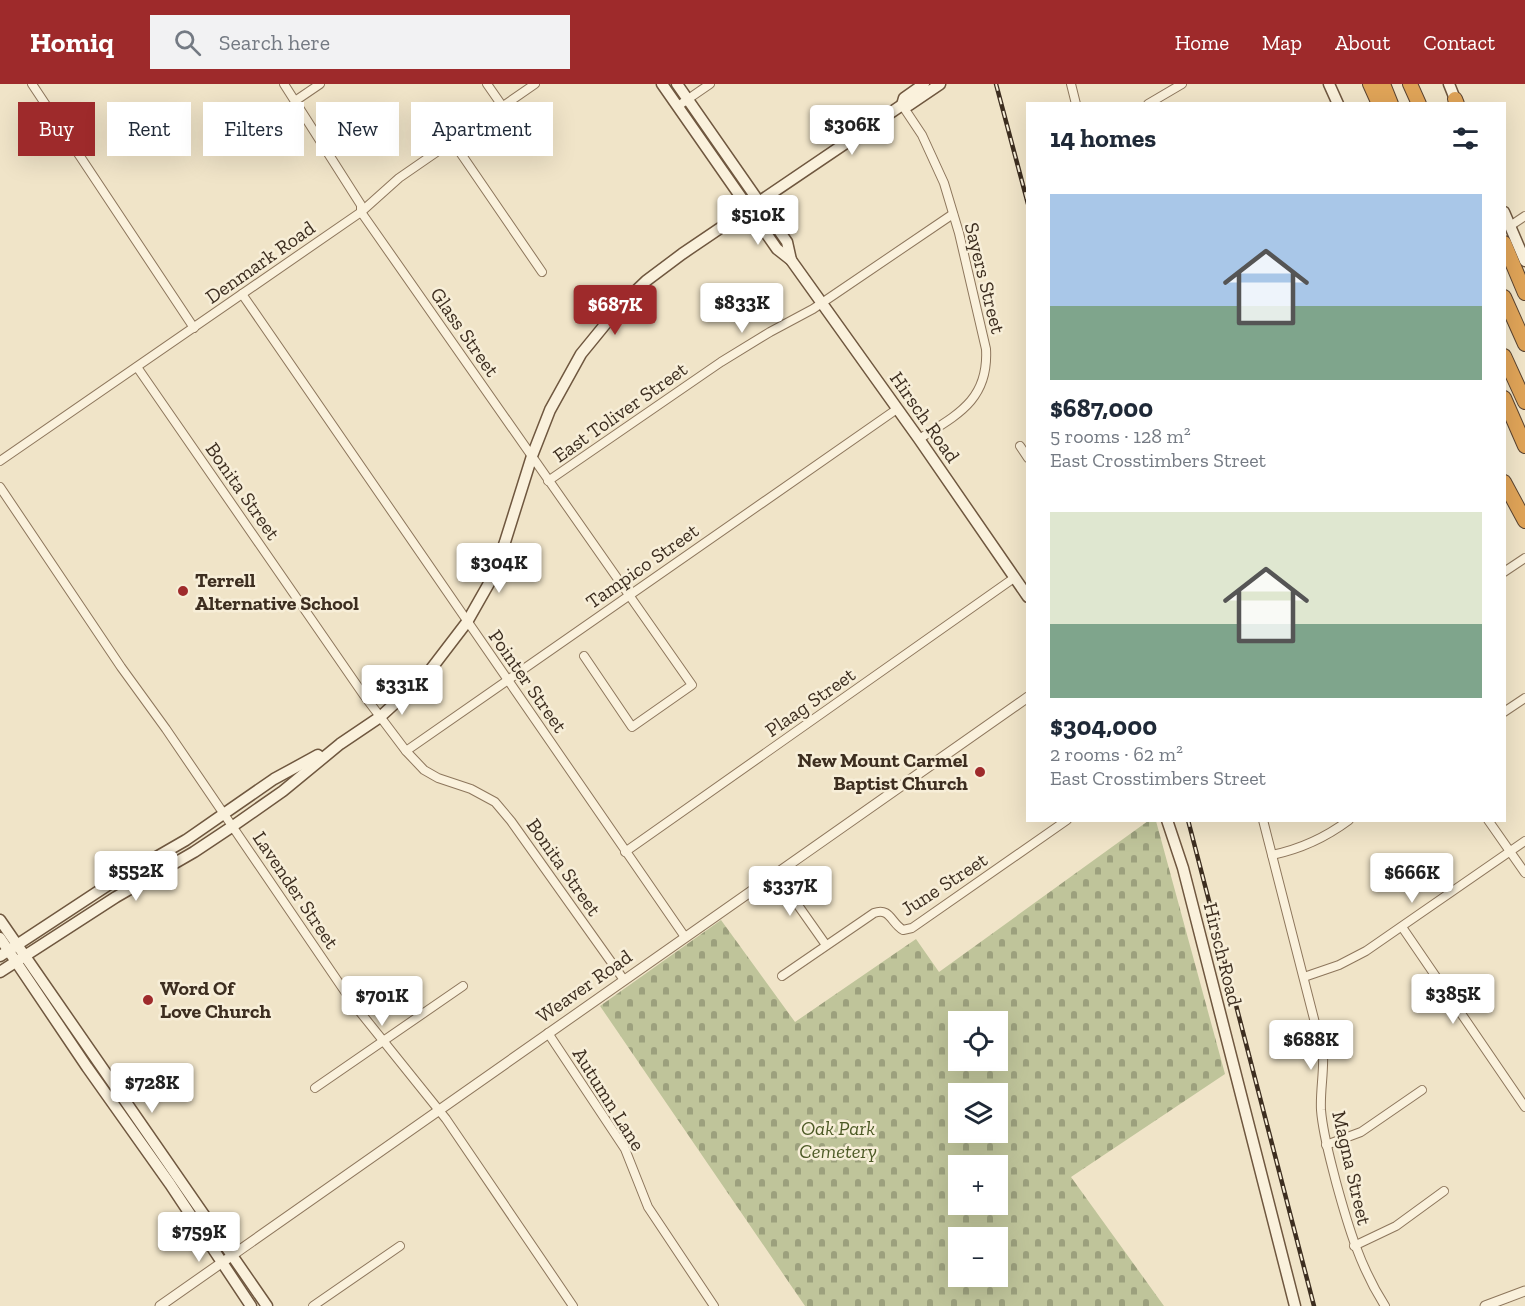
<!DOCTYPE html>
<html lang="en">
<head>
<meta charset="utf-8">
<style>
  :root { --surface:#fff; --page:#f2f2f3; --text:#1f2937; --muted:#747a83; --accent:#9e2a2b }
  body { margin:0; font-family:"Zilla Slab",serif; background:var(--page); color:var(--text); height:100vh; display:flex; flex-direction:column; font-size:22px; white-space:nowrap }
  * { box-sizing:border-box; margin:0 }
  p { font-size:20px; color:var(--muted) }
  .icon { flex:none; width:33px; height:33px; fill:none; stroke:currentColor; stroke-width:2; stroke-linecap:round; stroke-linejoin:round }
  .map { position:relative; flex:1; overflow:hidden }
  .side { position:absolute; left:1026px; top:18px; width:480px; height:720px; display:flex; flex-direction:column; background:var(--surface); border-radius:0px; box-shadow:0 6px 24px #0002 }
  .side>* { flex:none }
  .top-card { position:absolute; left:18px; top:18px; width:570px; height:54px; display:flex; gap:12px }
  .controls { position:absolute; left:948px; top:927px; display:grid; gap:12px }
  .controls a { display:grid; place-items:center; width:60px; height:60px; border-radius:0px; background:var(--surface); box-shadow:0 6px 24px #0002; font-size:30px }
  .price { position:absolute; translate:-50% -51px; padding:0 14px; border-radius:6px; background:#fff; color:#222; font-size:20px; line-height:39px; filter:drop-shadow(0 2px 3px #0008) }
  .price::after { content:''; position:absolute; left:50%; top:36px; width:18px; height:14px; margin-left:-9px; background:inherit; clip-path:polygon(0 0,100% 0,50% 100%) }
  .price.on { background:var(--accent); color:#fff }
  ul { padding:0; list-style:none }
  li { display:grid; align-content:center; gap:12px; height:318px; padding:0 24px }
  li span { display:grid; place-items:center; height:186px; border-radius:0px; color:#555 }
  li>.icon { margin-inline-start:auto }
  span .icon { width:108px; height:108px; fill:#fffc; stroke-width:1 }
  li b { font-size:26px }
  h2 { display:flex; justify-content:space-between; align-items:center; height:72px; padding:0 24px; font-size:26px }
  .pill { padding:0 21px; border-radius:0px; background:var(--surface); box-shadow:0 6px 24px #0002; font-size:21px; line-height:54px }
  .pill.on { background:var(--accent); color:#fff }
  header { display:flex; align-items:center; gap:36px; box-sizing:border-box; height:84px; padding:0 30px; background:var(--accent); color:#fff }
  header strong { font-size:28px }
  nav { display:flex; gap:33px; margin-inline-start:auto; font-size:21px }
  .search { width:420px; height:54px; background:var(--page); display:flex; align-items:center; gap:15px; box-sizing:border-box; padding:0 21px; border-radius:0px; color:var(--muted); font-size:22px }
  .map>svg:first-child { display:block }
  .cemetery { fill:url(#cemetery-stones); fill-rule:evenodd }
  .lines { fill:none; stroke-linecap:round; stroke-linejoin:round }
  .minor-casing { stroke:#8d765c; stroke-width:10 }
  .tertiary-casing { stroke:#8d765c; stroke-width:11 }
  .secondary-casing { stroke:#6f573f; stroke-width:13 }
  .motorway-casing { stroke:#5b4430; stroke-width:16 }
  .minor { stroke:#faf1dc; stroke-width:8 }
  .tertiary { stroke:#faf1dc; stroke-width:9 }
  .secondary { stroke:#faf1dc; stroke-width:10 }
  .motorway { stroke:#e0a458; stroke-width:14 }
  .rail-casing { stroke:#3d2e20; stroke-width:4.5 }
  .rail { stroke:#f7eed8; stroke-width:2; stroke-dasharray:7; stroke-linecap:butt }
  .poi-dot { fill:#9e2a2b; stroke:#f7eed8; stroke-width:2 }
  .labels { text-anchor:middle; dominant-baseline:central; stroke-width:5; stroke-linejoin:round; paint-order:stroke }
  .street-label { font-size:20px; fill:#3d2e20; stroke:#f7eed8 }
  .poi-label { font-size:20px; font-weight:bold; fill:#3d2e20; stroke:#f7eed8; text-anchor:start }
  .park-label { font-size:20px; font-style:italic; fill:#4d5a26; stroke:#f7eed8 }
</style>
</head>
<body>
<header>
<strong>Homiq</strong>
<div class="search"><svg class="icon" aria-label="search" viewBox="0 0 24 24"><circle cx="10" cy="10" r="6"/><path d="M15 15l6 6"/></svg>Search here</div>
<nav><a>Home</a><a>Map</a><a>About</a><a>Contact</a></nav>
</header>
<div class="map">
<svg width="1525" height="1222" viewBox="0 0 1525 1222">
  <defs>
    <pattern id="cemetery-stones" width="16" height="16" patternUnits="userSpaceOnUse" patternTransform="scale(1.5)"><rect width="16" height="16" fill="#bfc49a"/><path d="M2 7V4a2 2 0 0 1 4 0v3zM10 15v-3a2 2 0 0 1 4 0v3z" fill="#9ca07d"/></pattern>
  </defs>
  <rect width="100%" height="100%" fill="#f0e4c8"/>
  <path class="cemetery" d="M1148,737H1156L1225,990L1071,1093L1164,1222H805L600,922L721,836L795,938L916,855L939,888ZM958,938H998V976H958ZM958,1010H998V1048H958ZM958,1082H998V1120H958ZM958,1154H998V1192H958Z"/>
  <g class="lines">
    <defs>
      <g id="minor">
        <polyline points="32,0 194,244"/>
        <polyline points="284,0 361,121 361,128 692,601 632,643 584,572"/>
        <polyline points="487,0 503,23"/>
        <polyline points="1071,0 1076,20"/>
        <polyline points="295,17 320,0"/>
        <polyline points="1148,20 1182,0"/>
        <path d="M902,21L922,51L944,99L959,149L986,265C989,316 957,331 919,355"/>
        <polyline points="678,22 710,0"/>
        <polyline points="453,58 542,188"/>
        <polyline points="1510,142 1525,132"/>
        <polyline points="242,210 685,853"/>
        <polyline points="137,283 363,610 406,667 424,686 438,694 471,705 495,718 511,737 624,896"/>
        <polyline points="1020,362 1028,374"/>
        <polyline points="0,377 361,128 399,94 535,0"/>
        <polyline points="548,397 721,278 770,248 813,225 953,130"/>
        <polyline points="0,403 121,583 166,645 352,918 446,1035 573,1222"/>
        <polyline points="1504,488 1525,474"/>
        <polyline points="1504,628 1525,614"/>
        <polyline points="406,667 897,325"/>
        <path d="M1263,736L1323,970C1324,989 1320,1007 1321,1026C1323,1051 1330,1074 1336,1098C1348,1142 1360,1183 1385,1222"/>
        <polyline points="1488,736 1525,789"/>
        <polyline points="625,768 1014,494"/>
        <path d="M1272,771C1301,765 1325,754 1349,736"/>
        <polyline points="776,790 826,861"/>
        <polyline points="1402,843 1525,1023"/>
        <path d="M782,892L874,829C890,823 891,839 903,846L912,844L1067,736"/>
        <polyline points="1304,893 1339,881 1366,867 1525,757"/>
        <polyline points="548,949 625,1065 648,1123 714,1222"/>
        <polyline points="315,1004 463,902"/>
        <polyline points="1326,1061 1361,1048 1422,1006"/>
        <polyline points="1354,1162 1396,1142 1444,1107"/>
        <polyline points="313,1222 400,1162"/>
      </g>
      <g id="tertiary">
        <polyline points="160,1222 1028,613"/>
        <polyline points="1485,1222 1525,1207"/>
      </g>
      <g id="secondary">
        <polyline points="662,0 777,165 791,176 919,355 1028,513"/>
        <polyline points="677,0 787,158 791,176"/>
        <polyline points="1329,0 1338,20"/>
        <polyline points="1449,0 1457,20"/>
        <polyline points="902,21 904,14 924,0"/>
        <polyline points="1504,128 1525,177"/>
        <polyline points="1167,736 1183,784 1295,1222"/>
        <polyline points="0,836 267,1222"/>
        <polyline points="0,854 87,983 170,1100 251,1222"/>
        <polyline points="0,872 108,801 186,756 274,695 318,671"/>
        <polyline points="0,888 116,813 194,768 233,742 283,707 340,660 380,633 428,589 467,538 492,494 505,458 532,372 550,326 581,270 621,221 646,197 682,170 902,21 909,21 940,0"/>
      </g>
      <g id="motorway">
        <polyline points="1370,0 1379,20"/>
        <polyline points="1383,0 1391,20"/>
        <polyline points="1410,0 1419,20"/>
        <polyline points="1455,15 1457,20"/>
        <polyline points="1504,159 1525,209"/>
        <polyline points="1504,213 1525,260"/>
        <polyline points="1504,272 1525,318"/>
        <polyline points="1504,314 1525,362"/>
        <polyline points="1504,398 1525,437"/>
      </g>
    </defs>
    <use href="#minor" class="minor-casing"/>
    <use href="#tertiary" class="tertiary-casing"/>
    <use href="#secondary" class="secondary-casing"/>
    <use href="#motorway" class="motorway-casing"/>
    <use href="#minor" class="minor"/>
    <use href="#tertiary" class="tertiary"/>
    <use href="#secondary" class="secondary"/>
    <use href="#motorway" class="motorway"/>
    <defs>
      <g id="rail">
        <polyline points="996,0 1028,120"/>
        <polyline points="1188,736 1314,1222"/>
      </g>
    </defs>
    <use href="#rail" class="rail-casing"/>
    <use href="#rail" class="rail"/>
  </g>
  <g class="poi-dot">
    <circle cx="183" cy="507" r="6"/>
    <circle cx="980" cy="688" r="6"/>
    <circle cx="148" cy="916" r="6"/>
  </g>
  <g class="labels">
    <g class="street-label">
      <text transform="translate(260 178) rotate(-35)">Denmark Road</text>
      <text transform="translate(985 194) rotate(76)">Sayers Street</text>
      <text transform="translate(465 248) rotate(55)">Glass Street</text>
      <text transform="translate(620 328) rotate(-35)">East Toliver Street</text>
      <text transform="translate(925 333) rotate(55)">Hirsch Road</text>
      <text transform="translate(243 407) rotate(55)">Bonita Street</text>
      <text transform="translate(642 482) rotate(-35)">Tampico Street</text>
      <text transform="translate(528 597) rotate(55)">Pointer Street</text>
      <text transform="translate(810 618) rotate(-35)">Plaag Street</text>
      <text transform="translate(564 783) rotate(55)">Bonita Street</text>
      <text transform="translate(944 800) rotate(-33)">June Street</text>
      <text transform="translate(296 806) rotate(56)">Lavender Street</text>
      <text transform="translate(1223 870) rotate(76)">Hirsch Road</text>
      <text transform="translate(584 902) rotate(-35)">Weaver Road</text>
      <text transform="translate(609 1015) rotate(58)">Autumn Lane</text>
      <text transform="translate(1352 1084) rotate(77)">Magna Street</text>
    </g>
    <g class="poi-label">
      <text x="195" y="496">Terrell<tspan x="195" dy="23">Alternative School</tspan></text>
      <text x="968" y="676" text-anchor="end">New Mount Carmel<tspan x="968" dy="23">Baptist Church</tspan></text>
      <text x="160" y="904">Word Of<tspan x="160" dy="23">Love Church</tspan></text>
    </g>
    <g class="park-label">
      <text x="838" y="1044">Oak Park<tspan x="838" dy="23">Cemetery</tspan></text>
    </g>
  </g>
</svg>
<div class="controls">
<a><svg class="icon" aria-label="locate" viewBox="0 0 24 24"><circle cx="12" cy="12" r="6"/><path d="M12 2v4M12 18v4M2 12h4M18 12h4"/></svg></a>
<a><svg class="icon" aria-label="layers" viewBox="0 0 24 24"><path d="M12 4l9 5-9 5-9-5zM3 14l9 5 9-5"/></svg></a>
<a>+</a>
<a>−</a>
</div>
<b class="price" style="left:852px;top:72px">$306K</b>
<b class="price" style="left:758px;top:162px">$510K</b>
<b class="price" style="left:742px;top:250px">$833K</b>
<b class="price on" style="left:615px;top:252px">$687K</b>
<b class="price" style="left:499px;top:510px">$304K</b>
<b class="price" style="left:402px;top:632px">$331K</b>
<b class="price" style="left:136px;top:818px">$552K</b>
<b class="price" style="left:1412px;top:820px">$666K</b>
<b class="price" style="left:790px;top:833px">$337K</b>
<b class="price" style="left:1453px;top:941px">$385K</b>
<b class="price" style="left:382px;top:943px">$701K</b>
<b class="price" style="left:1311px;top:987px">$688K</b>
<b class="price" style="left:152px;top:1030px">$728K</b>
<b class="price" style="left:199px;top:1179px">$759K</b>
<div class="top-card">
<a class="pill on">Buy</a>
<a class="pill">Rent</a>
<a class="pill">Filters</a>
<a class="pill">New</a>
<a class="pill">Apartment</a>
</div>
<section class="side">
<h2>14 homes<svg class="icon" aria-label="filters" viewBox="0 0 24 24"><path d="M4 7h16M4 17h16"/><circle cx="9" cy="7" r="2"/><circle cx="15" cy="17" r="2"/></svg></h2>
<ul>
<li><span style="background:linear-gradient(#a9c7e8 60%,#7fa58c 0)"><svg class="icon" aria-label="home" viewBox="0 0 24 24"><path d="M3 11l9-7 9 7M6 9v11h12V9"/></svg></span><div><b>$687,000</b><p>5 rooms · 128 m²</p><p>East Crosstimbers Street</p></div></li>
<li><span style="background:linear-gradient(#dfe7d0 60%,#7fa58c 0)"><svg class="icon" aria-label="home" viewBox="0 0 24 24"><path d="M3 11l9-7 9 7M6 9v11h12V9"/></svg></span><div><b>$304,000</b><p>2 rooms · 62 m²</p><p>East Crosstimbers Street</p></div></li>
</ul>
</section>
</div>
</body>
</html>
